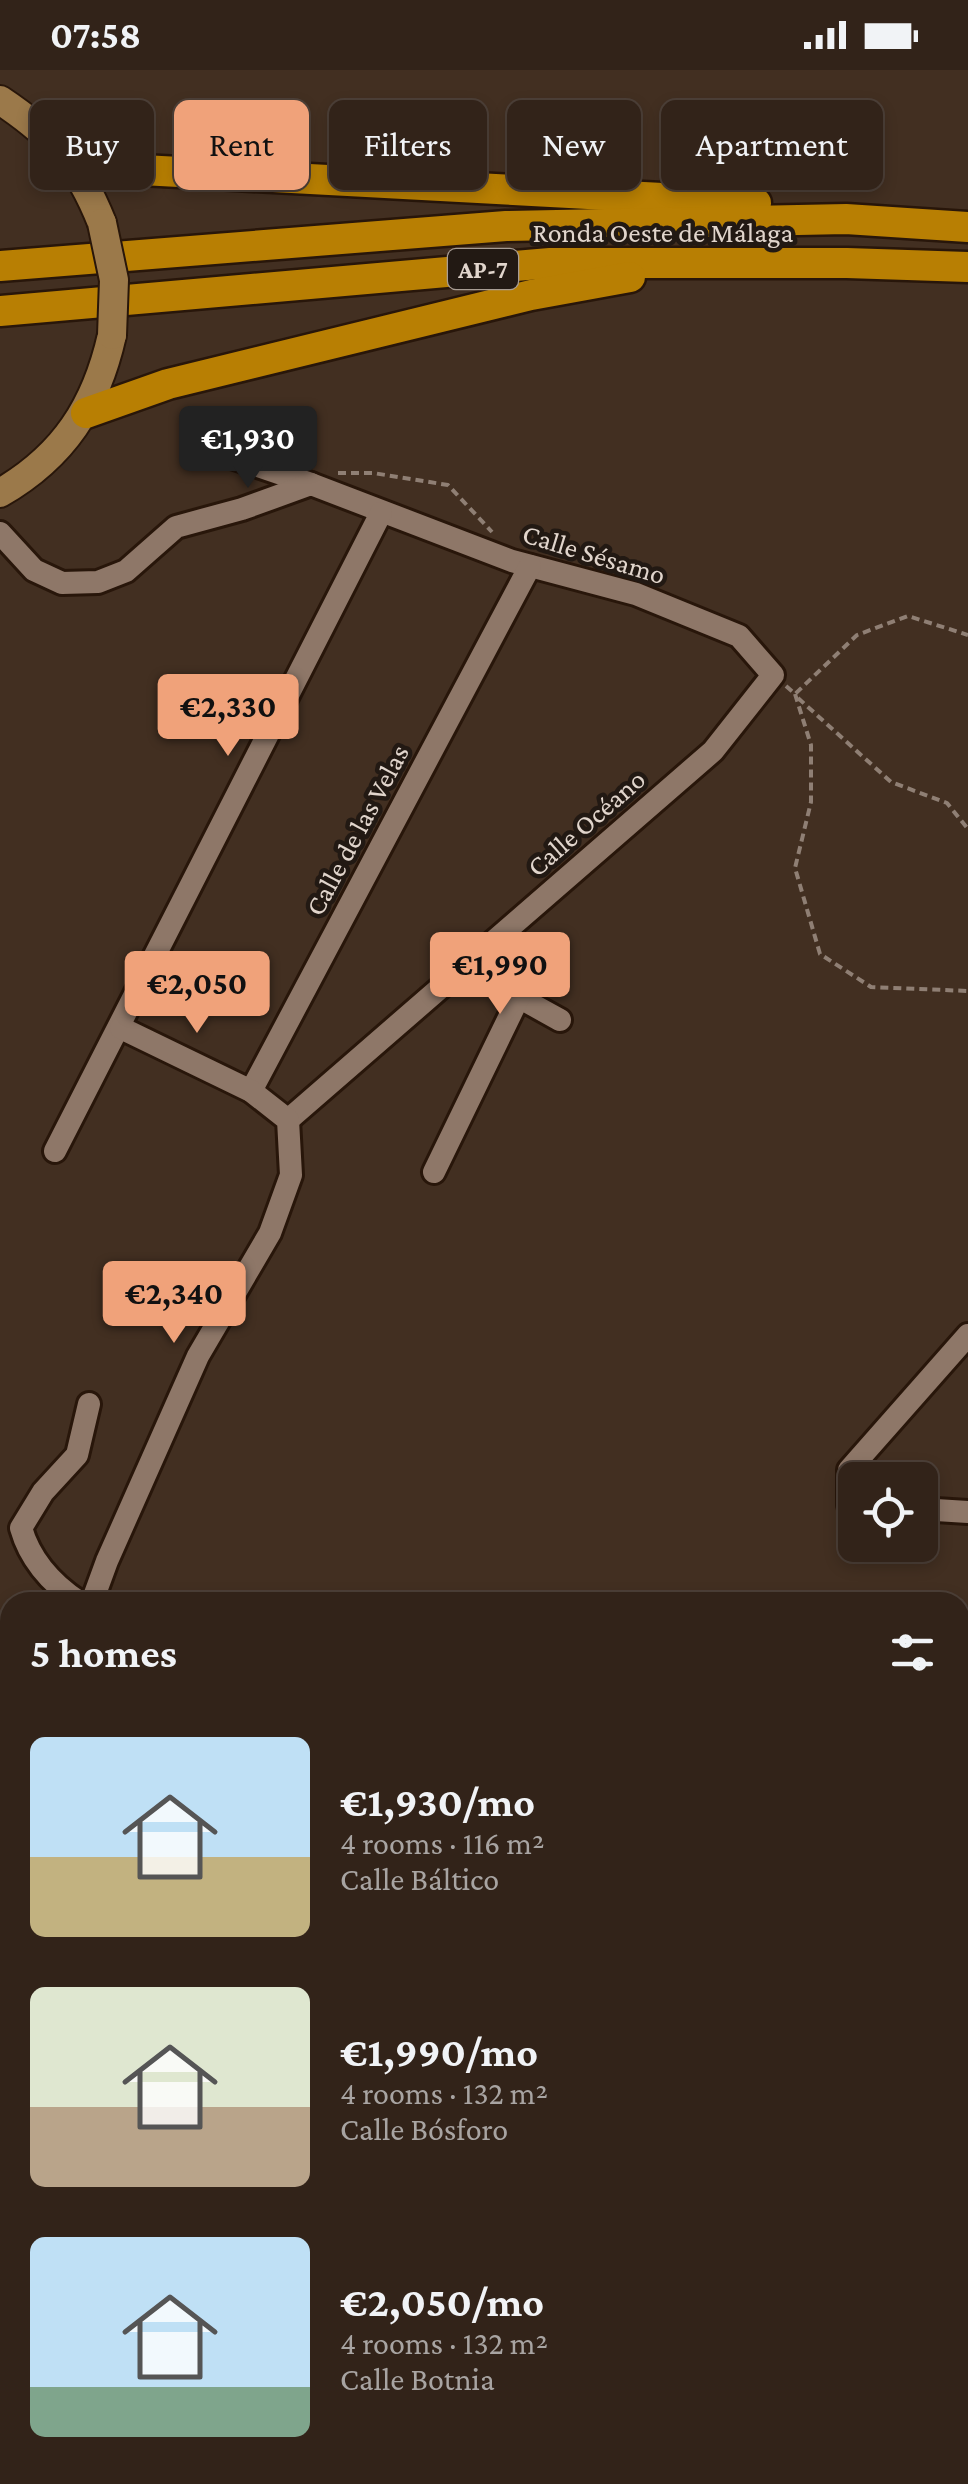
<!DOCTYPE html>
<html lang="en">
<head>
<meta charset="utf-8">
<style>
  :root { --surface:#322319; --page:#3a2b22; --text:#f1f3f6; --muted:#a8a4a2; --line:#4d4038; --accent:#f0a27a }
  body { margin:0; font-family:"Crimson Pro",serif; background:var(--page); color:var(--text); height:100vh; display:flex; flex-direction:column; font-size:38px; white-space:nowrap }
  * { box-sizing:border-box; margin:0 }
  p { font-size:32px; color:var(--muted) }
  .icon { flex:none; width:55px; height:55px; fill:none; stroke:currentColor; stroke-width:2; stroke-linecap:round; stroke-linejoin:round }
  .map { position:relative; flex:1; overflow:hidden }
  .side { position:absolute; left:0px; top:1522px; width:970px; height:892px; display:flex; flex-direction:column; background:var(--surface); border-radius:30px 30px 0 0; box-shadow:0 5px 15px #0003,0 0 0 2px var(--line) }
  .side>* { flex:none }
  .guide { position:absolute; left:30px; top:30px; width:910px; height:90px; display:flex; gap:20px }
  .buttons { position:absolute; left:838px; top:1392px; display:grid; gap:20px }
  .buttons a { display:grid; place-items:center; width:100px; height:100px; border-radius:15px; background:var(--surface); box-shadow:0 5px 15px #0003,0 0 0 2px var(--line); font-size:50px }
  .price { position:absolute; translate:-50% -85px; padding:0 22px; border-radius:10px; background:var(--accent); color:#111; font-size:32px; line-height:65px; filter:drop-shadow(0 2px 5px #0008) }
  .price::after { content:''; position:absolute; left:50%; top:60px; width:30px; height:22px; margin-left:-15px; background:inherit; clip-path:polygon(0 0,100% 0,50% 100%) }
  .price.selected { background:#222; color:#fff }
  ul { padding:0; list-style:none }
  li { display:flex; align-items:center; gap:30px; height:250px; padding:0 30px }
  li span { display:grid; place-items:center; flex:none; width:280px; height:200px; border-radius:15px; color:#555 }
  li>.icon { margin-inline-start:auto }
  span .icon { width:120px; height:120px; fill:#fffc; stroke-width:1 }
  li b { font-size:42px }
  h2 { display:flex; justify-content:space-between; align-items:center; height:120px; padding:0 30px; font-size:42px }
  .pill { padding:0 35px; border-radius:15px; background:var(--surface); box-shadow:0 5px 15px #0003,0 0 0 2px var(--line); font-size:35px; line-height:90px }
  .pill.selected { background:var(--accent); color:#111 }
  .status { display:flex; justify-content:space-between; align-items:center; height:70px; padding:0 50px; background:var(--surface); direction:ltr }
  .status svg { height:28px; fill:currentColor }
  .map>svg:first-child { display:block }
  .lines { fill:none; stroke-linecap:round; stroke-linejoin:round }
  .minor-casing { stroke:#28160a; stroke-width:28 }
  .secondary-casing { stroke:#28160a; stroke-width:32 }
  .motorway-casing { stroke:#28160a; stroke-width:35 }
  .path { stroke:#8f7f74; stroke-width:4; stroke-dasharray:8 5; stroke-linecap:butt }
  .minor { stroke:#8e7768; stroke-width:22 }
  .secondary { stroke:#9b794a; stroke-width:28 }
  .motorway { stroke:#b87f03; stroke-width:30 }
  .secondary-bridge-casing { stroke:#28160a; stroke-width:32; stroke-linecap:butt }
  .secondary-bridge { stroke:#9b794a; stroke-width:28 }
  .labels { text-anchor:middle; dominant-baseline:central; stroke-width:9; stroke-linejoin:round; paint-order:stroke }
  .shield { fill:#221913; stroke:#a89d94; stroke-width:2.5 }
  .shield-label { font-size:25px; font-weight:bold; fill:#e1d5cc }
  .street-label { font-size:28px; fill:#e1d5cc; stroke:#221913 }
</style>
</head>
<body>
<div class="status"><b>07:58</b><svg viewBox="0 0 49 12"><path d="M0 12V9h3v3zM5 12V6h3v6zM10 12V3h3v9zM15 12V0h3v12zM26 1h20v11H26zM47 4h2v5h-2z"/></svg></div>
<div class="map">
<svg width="968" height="2414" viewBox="0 0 968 2414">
  <rect width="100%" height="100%" fill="#422f21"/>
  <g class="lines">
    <defs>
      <g id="minor">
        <polyline points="202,377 311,414"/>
        <polyline points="0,463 34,500 62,513 98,512 126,501 176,457 242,439 311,414 512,491 636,524 739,566 773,605 713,681 288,1050"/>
        <polyline points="466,898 560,950"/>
        <polyline points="251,1021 530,496"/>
        <polyline points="55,1081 381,443"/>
        <polyline points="434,1102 519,927"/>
        <polyline points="855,1436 849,1435 849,1400 968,1265"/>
        <polyline points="920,1439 968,1442"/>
        <path d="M79,1532C52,1514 30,1490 21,1458L43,1422L77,1385L89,1334"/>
        <polyline points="92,1532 107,1491 198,1286 270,1163 291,1105 288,1050 251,1021 121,958"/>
        <polyline points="960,1557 968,1550"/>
        <polyline points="960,1573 968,1571"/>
        <polyline points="960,1738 968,1729"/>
        <polyline points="960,1781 968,1780"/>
        <polyline points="0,1903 10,1853"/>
        <polyline points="960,1983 968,1980"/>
        <polyline points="960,2166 968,2165"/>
        <polyline points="960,2384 968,2341"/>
        <polyline points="186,2414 189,2405"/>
        <polyline points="250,2414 254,2405"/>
        <polyline points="355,2414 358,2405"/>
        <polyline points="512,2414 512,2405"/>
        <polyline points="702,2414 744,2406 826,2410 956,2407"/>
      </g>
      <g id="secondary">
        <path d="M0,30C54,66 78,93 102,153"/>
        <path d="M0,423C64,386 96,336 112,265"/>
      </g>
      <g id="motorway">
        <polyline points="67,86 142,100 756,133"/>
        <polyline points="0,196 506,156 846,149 968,157"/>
        <polyline points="0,241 550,193 847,193 968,197"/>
        <polyline points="86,343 168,314 531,225 630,207"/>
      </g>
    </defs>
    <use href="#minor" class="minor-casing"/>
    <use href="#secondary" class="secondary-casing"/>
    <use href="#motorway" class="motorway-casing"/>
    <g class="path">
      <polyline points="338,403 373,403 448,415 492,462"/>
      <polyline points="786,616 795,624 857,565 908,546 968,565"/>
      <polyline points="795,624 811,675 811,732 795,798 820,884 871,917 968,921"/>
      <polyline points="798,628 891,712 947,733 968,759"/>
    </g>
    <use href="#minor" class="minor"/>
    <use href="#secondary" class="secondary"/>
    <use href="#motorway" class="motorway"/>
    <defs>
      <polyline id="secondary-bridge" points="102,153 114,210 112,265"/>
    </defs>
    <use href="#secondary-bridge" class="secondary-bridge-casing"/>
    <use href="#secondary-bridge" class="secondary-bridge"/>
  </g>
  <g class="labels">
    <rect class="shield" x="448" y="179" width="70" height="40" rx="8"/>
    <g class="shield-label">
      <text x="483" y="199">AP-7</text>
    </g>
    <g class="street-label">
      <text x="663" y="162">Ronda Oeste de Málaga</text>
      <text transform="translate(594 484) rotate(17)">Calle Sésamo</text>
      <text transform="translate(586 753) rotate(-41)">Calle Océano</text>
      <text transform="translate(357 760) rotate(-62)">Calle de las Velas</text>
    </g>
  </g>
</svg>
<div class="buttons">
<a><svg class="icon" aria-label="locate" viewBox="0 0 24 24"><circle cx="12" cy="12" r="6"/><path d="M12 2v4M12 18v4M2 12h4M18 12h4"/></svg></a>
</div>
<b class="price selected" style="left:248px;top:421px">€1,930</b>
<b class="price" style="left:228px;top:689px">€2,330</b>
<b class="price" style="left:500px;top:947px">€1,990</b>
<b class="price" style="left:197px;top:966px">€2,050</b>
<b class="price" style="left:174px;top:1276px">€2,340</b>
<div class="guide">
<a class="pill">Buy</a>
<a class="pill selected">Rent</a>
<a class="pill">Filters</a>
<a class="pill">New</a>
<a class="pill">Apartment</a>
</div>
<section class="side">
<h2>5 homes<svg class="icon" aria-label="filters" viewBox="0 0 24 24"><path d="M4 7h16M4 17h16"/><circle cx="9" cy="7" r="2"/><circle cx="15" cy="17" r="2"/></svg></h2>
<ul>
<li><span style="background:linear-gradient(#bfe0f5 60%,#c2b280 0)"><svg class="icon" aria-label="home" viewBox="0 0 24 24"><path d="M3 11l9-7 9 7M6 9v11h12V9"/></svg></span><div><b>€1,930/mo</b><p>4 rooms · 116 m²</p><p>Calle Báltico</p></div></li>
<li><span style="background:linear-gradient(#dfe7d0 60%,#b9a48a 0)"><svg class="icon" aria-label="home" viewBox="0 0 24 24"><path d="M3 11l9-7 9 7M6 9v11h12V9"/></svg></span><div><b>€1,990/mo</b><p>4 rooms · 132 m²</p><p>Calle Bósforo</p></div></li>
<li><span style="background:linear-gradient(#bfe0f5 75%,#7fa58c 0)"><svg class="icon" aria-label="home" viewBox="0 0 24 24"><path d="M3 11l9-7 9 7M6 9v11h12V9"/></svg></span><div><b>€2,050/mo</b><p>4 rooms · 132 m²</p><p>Calle Botnia</p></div></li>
</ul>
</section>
</div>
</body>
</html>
